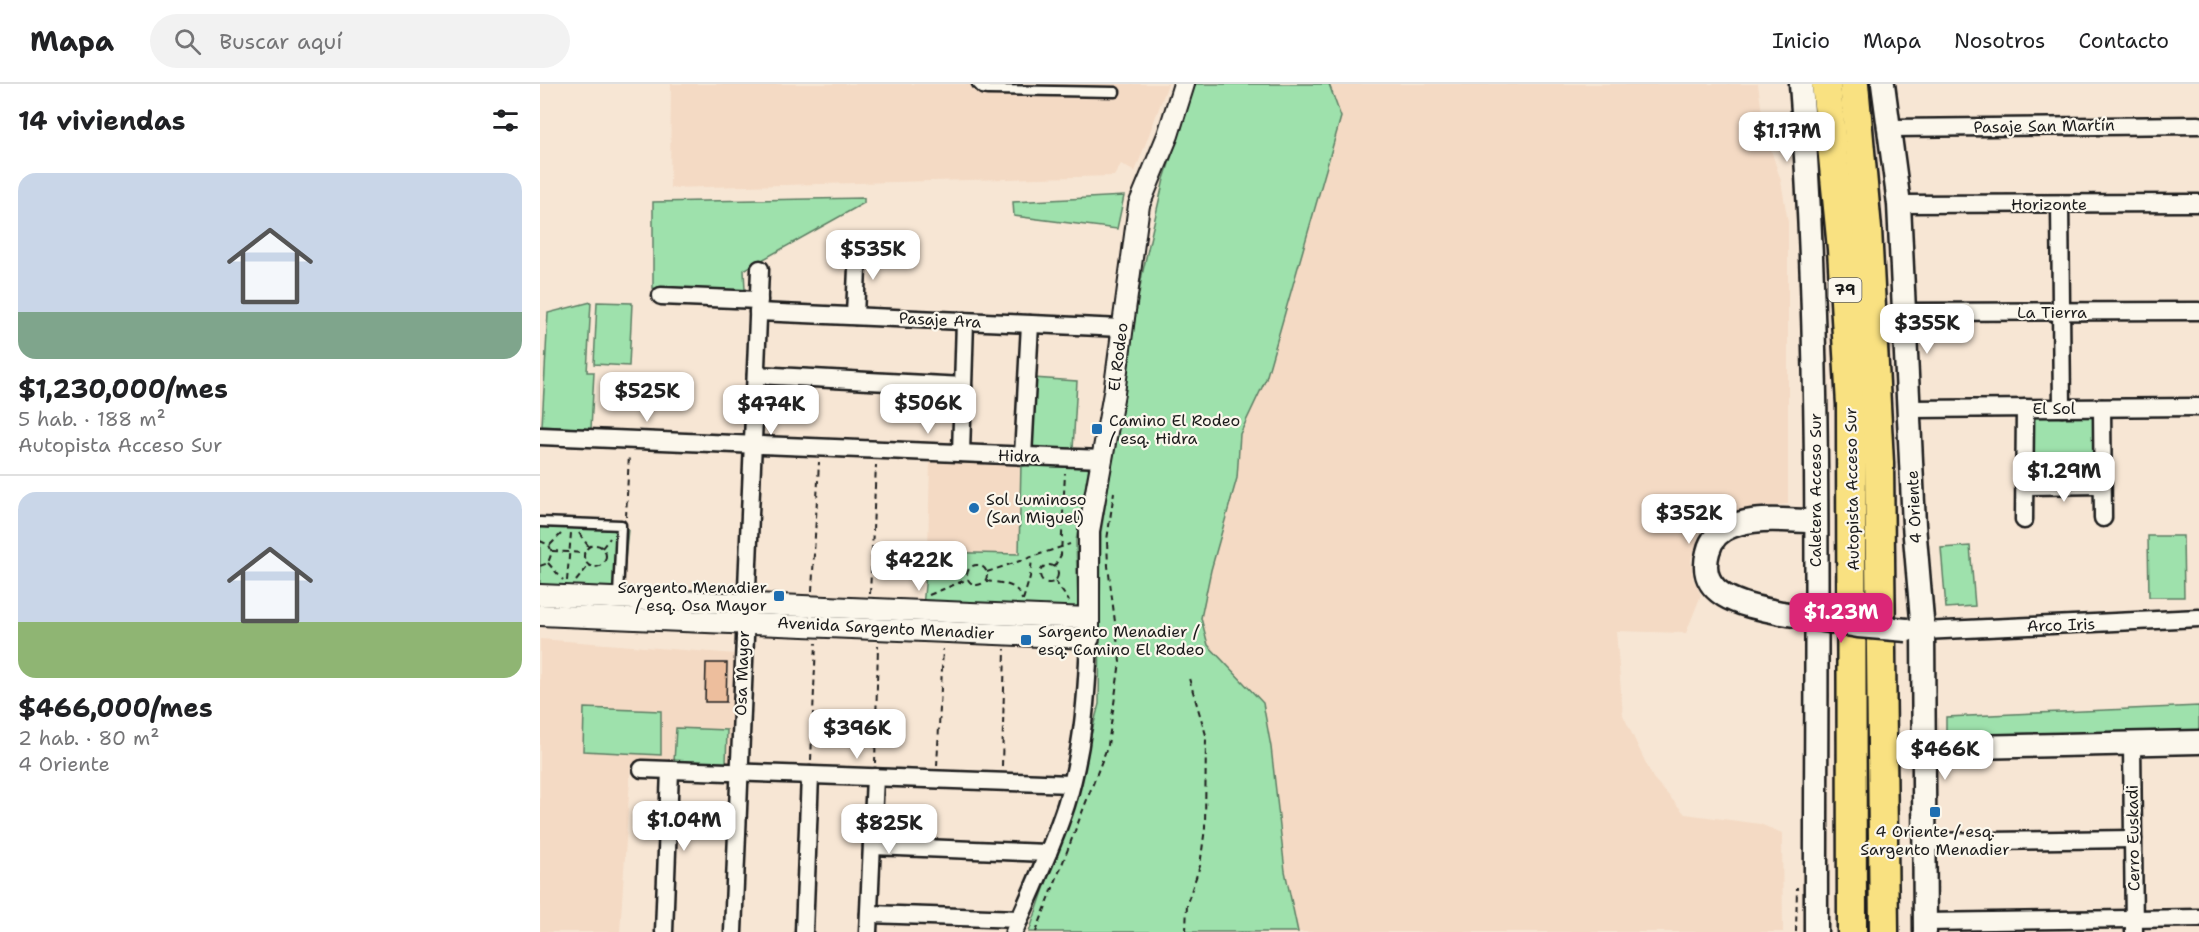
<!DOCTYPE html>
<html lang="es">
<head>
<meta charset="utf-8">
<style>
  :root { --surface:#fff; --page:#f2f2f2; --text:#202124; --muted:#757577; --line:#e0e0e0; --accent:#db2777 }
  body { margin:0; font-family:"Shantell Sans",sans-serif; background:var(--page); color:var(--text); height:100vh; display:flex; flex-direction:column; font-size:22px; white-space:nowrap }
  * { box-sizing:border-box; margin:0 }
  p { font-size:20px; color:var(--muted) }
  .icon { flex:none; width:33px; height:33px; fill:none; stroke:currentColor; stroke-width:2; stroke-linecap:round; stroke-linejoin:round }
  .map { position:relative; flex:1; overflow:hidden }
  .drawer { display:flex; flex-direction:column; background:var(--surface); width:540px }
  .drawer>* { flex:none }
  .price { position:absolute; translate:-50% -51px; padding:0 14px; border-radius:12px; background:#fff; color:#222; font-size:20px; line-height:39px; filter:drop-shadow(0 2px 3px #0008) }
  .price::after { content:''; position:absolute; left:50%; top:36px; width:18px; height:14px; margin-left:-9px; background:inherit; clip-path:polygon(0 0,100% 0,50% 100%) }
  .price.active { background:var(--accent); color:#fff }
  ul { padding:0; list-style:none }
  li { display:grid; align-content:center; gap:12px; height:318px; padding:0 18px }
  li+li { border-top:2px solid var(--line) }
  li span { display:grid; place-items:center; height:186px; border-radius:18px; color:#555 }
  li>.icon { margin-inline-start:auto }
  span .icon { width:108px; height:108px; fill:#fffc; stroke-width:1 }
  li b { font-size:26px }
  h2 { display:flex; justify-content:space-between; align-items:center; height:72px; padding:0 18px; font-size:26px }
  header { display:flex; align-items:center; gap:36px; box-sizing:border-box; height:84px; padding:0 30px; background:var(--surface); border-bottom:2px solid var(--line) }
  header strong { font-size:28px }
  nav { display:flex; gap:33px; margin-inline-start:auto; font-size:21px }
  .search { width:420px; height:54px; background:var(--page); display:flex; align-items:center; gap:15px; box-sizing:border-box; padding:0 21px; border-radius:33px; color:var(--muted); font-size:22px }
  main { display:flex; flex:1; min-height:0 }
  .map>svg:first-child { display:block }
  .built { fill:#f4dac4 }
  .green { fill:#9ee1ac; stroke:#5d7e64; stroke-width:1.5 }
  .building { fill:#edbe9d; stroke:#1c1c1c; stroke-width:1.5 }
  .lines { fill:none; stroke-linecap:round; stroke-linejoin:round }
  .service-casing { stroke:#1c1c1c; stroke-width:13 }
  .minor-casing { stroke:#1c1c1c; stroke-width:21 }
  .tertiary-casing { stroke:#1c1c1c; stroke-width:24 }
  .secondary-casing { stroke:#1c1c1c; stroke-width:27 }
  .motorway-casing { stroke:#1c1c1c; stroke-width:33 }
  .path { stroke:#1c1c1c; stroke-width:2; stroke-dasharray:6 4.5; stroke-linecap:butt }
  .service { stroke:#fbf7ec; stroke-width:8 }
  .minor { stroke:#fbf7ec; stroke-width:16 }
  .tertiary { stroke:#fbf7ec; stroke-width:20 }
  .secondary { stroke:#fbf7ec; stroke-width:22 }
  .motorway { stroke:#f9e181; stroke-width:28 }
  .secondary-bridge-casing { stroke:#1c1c1c; stroke-width:27; stroke-linecap:butt }
  .secondary-bridge { stroke:#fbf7ec; stroke-width:22 }
  .poi-dot { fill:#1f6fb2; stroke:#fbf7ec; stroke-width:2 }
  .labels { text-anchor:middle; dominant-baseline:central; stroke-width:4.5; stroke-linejoin:round; paint-order:stroke }
  .shield { fill:#fbf7ec; stroke:#5f5e5a; stroke-width:1.5 }
  .shield-label { font-size:15px; font-weight:bold; fill:#1c1c1c }
  .street-label { font-size:16px; fill:#1c1c1c; stroke:#fbf7ec }
  .poi-label { font-size:16px; fill:#1c1c1c; stroke:#fbf7ec; text-anchor:start }
</style>
</head>
<body>
<header>
<strong>Mapa</strong>
<div class="search"><svg class="icon" aria-label="search" viewBox="0 0 24 24"><circle cx="10" cy="10" r="6"/><path d="M15 15l6 6"/></svg>Buscar aquí</div>
<nav><a>Inicio</a><a>Mapa</a><a>Nosotros</a><a>Contacto</a></nav>
</header>
<main>
<section class="drawer">
<h2>14 viviendas<svg class="icon" aria-label="filters" viewBox="0 0 24 24"><path d="M4 7h16M4 17h16"/><circle cx="9" cy="7" r="2"/><circle cx="15" cy="17" r="2"/></svg></h2>
<ul>
<li><span style="background:linear-gradient(#c9d6e8 75%,#7fa58c 0)"><svg class="icon" aria-label="home" viewBox="0 0 24 24"><path d="M3 11l9-7 9 7M6 9v11h12V9"/></svg></span><div><b>$1,230,000/mes</b><p>5 hab. · 188 m²</p><p>Autopista Acceso Sur</p></div></li>
<li><span style="background:linear-gradient(#c9d6e8 70%,#8fb573 0)"><svg class="icon" aria-label="home" viewBox="0 0 24 24"><path d="M3 11l9-7 9 7M6 9v11h12V9"/></svg></span><div><b>$466,000/mes</b><p>2 hab. · 80 m²</p><p>4 Oriente</p></div></li>
</ul>
</section>
<div class="map">
<svg width="1659" height="848" viewBox="0 0 1659 848">
  <rect width="100%" height="100%" fill="#f7e6d4"/>
  <filter id="ink" filterUnits="userSpaceOnUse"><feTurbulence type="fractalNoise" baseFrequency=".0167" numOctaves="2"/><feDisplacementMap in="SourceGraphic" scale="12" xChannelSelector="R" yChannelSelector="G"/><feConvolveMatrix kernelMatrix="1 2 1 2 8 2 1 2 1" color-interpolation-filters="sRGB"/></filter>
  <g filter="url(#ink)">
    <g class="built">
      <polygon points="131,0 628,0 595,88 581,80 574,92 130,104"/>
      <polygon points="789,0 1218,0 1224,44 1241,97 1248,138 1248,420 1182,429 1160,448 1151,476 1153,494 1161,511 1146,549 1076,547 1083,631 1113,694 1145,730 1220,740 1242,749 1243,848 758,848 745,787 731,663 723,619 668,561 661,534 671,486 697,394 700,350 726,295 801,33"/>
      <polygon points="390,376 481,379 479,471 388,468"/>
      <polygon points="0,555 196,570 192,684 91,680 80,848 0,848"/>
    </g>
    <g class="green">
      <polygon points="655,0 789,0 801,33 726,295 700,350 697,394 671,486 661,534 668,561 723,619 731,663 745,787 758,848 489,848 533,721 559,620 561,448 602,191 624,95"/>
      <polygon points="584,112 577,145 474,132 473,118"/>
      <polygon points="324,114 324,119 204,186 205,206 113,204 113,118"/>
      <polygon points="51,218 47,288 54,288 51,345 2,342 8,229"/>
      <polygon points="57,218 92,219 89,282 54,280"/>
      <polygon points="493,294 537,297 533,365 489,363"/>
      <polygon points="1555,330 1557,397 1492,398 1490,331"/>
      <polygon points="481,379 549,382 536,457 538,521 532,527 383,523 388,468 479,470"/>
      <polygon points="0,443 88,445 82,509 0,505"/>
      <polygon points="1608,452 1643,452 1644,513 1609,513"/>
      <polygon points="1430,462 1435,522 1406,524 1401,464"/>
      <polygon points="1659,622 1659,651 1406,656 1406,633"/>
      <polygon points="44,624 121,627 121,671 43,667"/>
      <polygon points="136,644 187,646 186,680 134,678"/>
    </g>
    <polygon class="building" points="166,579 187,579 186,618 165,618"/>
    <g class="lines">
      <defs>
        <g id="service">
          <polyline points="437,0 442,5 448,6 575,8"/>
          <polyline points="0,438 81,441 78,513"/>
        </g>
        <g id="minor">
          <polyline points="1350,44 1659,41"/>
          <polyline points="1359,120 1659,119"/>
          <polyline points="1520,120 1522,324"/>
          <polyline points="121,212 219,216"/>
          <polyline points="218,228 582,244"/>
          <polyline points="1364,228 1659,227"/>
          <polyline points="315,232 318,160"/>
          <polyline points="216,291 423,302"/>
          <polyline points="1562,324 1563,434"/>
          <polyline points="1369,325 1659,323"/>
          <polyline points="0,352 562,375"/>
          <polyline points="421,369 425,237"/>
          <polyline points="483,372 490,240"/>
          <polyline points="1485,402 1562,401"/>
          <polyline points="1484,436 1485,324"/>
          <polyline points="1383,547 1659,534"/>
          <polyline points="1592,659 1594,848"/>
          <polyline points="102,685 531,700"/>
          <polyline points="1385,758 1593,755"/>
          <polyline points="332,762 508,769"/>
          <polyline points="329,830 480,835"/>
          <polyline points="1385,838 1659,834"/>
          <polyline points="124,848 130,686"/>
          <polyline points="193,848 220,185"/>
          <polyline points="264,848 270,691"/>
          <polyline points="328,848 335,693"/>
          <path d="M474,848C492,806 512,764 526,721C543,667 547,610 549,554"/>
        </g>
        <g id="tertiary">
          <polyline points="0,511 549,534"/>
          <polyline points="0,531 549,554 549,447 574,309 599,121 628,51 644,0"/>
        </g>
        <g id="secondary">
          <path d="M1261,0C1283,282 1275,565 1276,848"/>
          <polyline points="1343,0 1359,120 1374,441 1383,547 1385,848"/>
          <path d="M1242,529C1209,522 1155,515 1168,468C1171,455 1180,446 1192,442C1217,432 1249,437 1275,437"/>
          <polyline points="1384,664 1659,658"/>
        </g>
        <g id="motorway">
          <polyline points="1286,0 1302,165 1311,321 1312,848"/>
          <polyline points="1314,0 1327,145 1339,379 1344,848"/>
        </g>
      </defs>
      <use href="#service" class="service-casing"/>
      <use href="#minor" class="minor-casing"/>
      <use href="#tertiary" class="tertiary-casing"/>
      <use href="#secondary" class="secondary-casing"/>
      <use href="#motorway" class="motorway-casing"/>
      <g class="path">
        <polyline points="86,433 89,370"/>
        <polyline points="39,449 49,463"/>
        <polyline points="0,457 9,461 12,468 8,479 0,482"/>
        <polyline points="10,461 21,450"/>
        <circle cx="55" cy="472" r="11"/>
        <polyline points="62,464 70,454"/>
        <polyline points="12,467 45,469"/>
        <polyline points="8,479 23,496"/>
        <circle cx="509" cy="490" r="9"/>
        <circle cx="437" cy="491" r="10"/>
        <polyline points="514,483 521,471 525,389"/>
        <polyline points="447,488 530,460"/>
        <polyline points="27,497 31,449"/>
        <polyline points="36,497 49,481"/>
        <path d="M446,497C460,499 479,499 482,516"/>
        <polyline points="515,497 529,517"/>
        <polyline points="272,507 279,378"/>
        <polyline points="330,510 336,381"/>
        <polyline points="389,511 428,495"/>
        <polyline points="483,516 490,493 492,475"/>
        <polyline points="271,676 276,559"/>
        <polyline points="335,679 338,562"/>
        <polyline points="397,682 403,565"/>
        <polyline points="462,682 465,565"/>
        <polyline points="496,848 568,661 580,578 568,482 567,456 574,408"/>
        <polyline points="646,848 647,819 660,782 665,744 666,651 648,591"/>
        <polyline points="1256,848 1257,803"/>
      </g>
      <use href="#service" class="service"/>
      <use href="#minor" class="minor"/>
      <use href="#tertiary" class="tertiary"/>
      <use href="#secondary" class="secondary"/>
      <use href="#motorway" class="motorway"/>
      <defs>
        <polyline id="secondary-bridge" points="1242,529 1318,542 1367,546"/>
      </defs>
      <use href="#secondary-bridge" class="secondary-bridge-casing"/>
      <use href="#secondary-bridge" class="secondary-bridge"/>
    </g>
  </g>
  <g class="poi-dot">
    <rect x="551" y="339" width="12" height="12" rx="3"/>
    <circle cx="434" cy="424" r="6"/>
    <rect x="233" y="506" width="12" height="12" rx="3"/>
    <rect x="480" y="550" width="12" height="12" rx="3"/>
    <rect x="1389" y="722" width="12" height="12" rx="3"/>
  </g>
  <g class="labels">
    <rect class="shield" x="1288.5" y="194" width="33" height="24" rx="4.5"/>
    <g class="shield-label">
      <text x="1305" y="206">79</text>
    </g>
    <g class="street-label">
      <text transform="translate(1504 42) rotate(-1)">Pasaje San Martín</text>
      <text x="1509" y="120">Horizonte</text>
      <text x="1512" y="228">La Tierra</text>
      <text transform="translate(400 236) rotate(3)">Pasaje Ara</text>
      <text transform="translate(578 273) rotate(-83)">El Rodeo</text>
      <text x="1514" y="324">El Sol</text>
      <text transform="translate(479 372) rotate(2)">Hidra</text>
      <text transform="translate(1312 405) rotate(-91)">Autopista Acceso Sur</text>
      <text transform="translate(1275 406) rotate(-90)">Caletera Acceso Sur</text>
      <text transform="translate(1374 423) rotate(-93)">4 Oriente</text>
      <text transform="translate(1521 541) rotate(-2)">Arco Iris</text>
      <text transform="translate(346 544) rotate(3)">Avenida Sargento Menadier</text>
      <text transform="translate(202 589) rotate(-88)">Osa Mayor</text>
      <text transform="translate(1593 754) rotate(-91)">Cerro Euskadi</text>
    </g>
    <g class="poi-label">
      <text x="569" y="336">Camino El Rodeo<tspan x="569" dy="18">/ esq. Hidra</tspan></text>
      <text x="446" y="415">Sol Luminoso<tspan x="446" dy="18">(San Miguel)</tspan></text>
      <text x="227" y="503" text-anchor="end">Sargento Menadier<tspan x="227" dy="18">/ esq. Osa Mayor</tspan></text>
      <text x="498" y="547">Sargento Menadier /<tspan x="498" dy="18">esq. Camino El Rodeo</tspan></text>
      <text x="1395" y="747" text-anchor="middle">4 Oriente / esq.<tspan x="1395" dy="18">Sargento Menadier</tspan></text>
    </g>
  </g>
</svg>
<b class="price" style="left:1247px;top:79px">$1.17M</b>
<b class="price" style="left:333px;top:197px">$535K</b>
<b class="price" style="left:1387px;top:271px">$355K</b>
<b class="price" style="left:107px;top:339px">$525K</b>
<b class="price" style="left:388px;top:351px">$506K</b>
<b class="price" style="left:231px;top:352px">$474K</b>
<b class="price" style="left:1524px;top:419px">$1.29M</b>
<b class="price" style="left:1149px;top:461px">$352K</b>
<b class="price" style="left:379px;top:508px">$422K</b>
<b class="price active" style="left:1301px;top:560px">$1.23M</b>
<b class="price" style="left:317px;top:676px">$396K</b>
<b class="price" style="left:1405px;top:697px">$466K</b>
<b class="price" style="left:144px;top:768px">$1.04M</b>
<b class="price" style="left:349px;top:771px">$825K</b>
</div>
</main>
</body>
</html>
